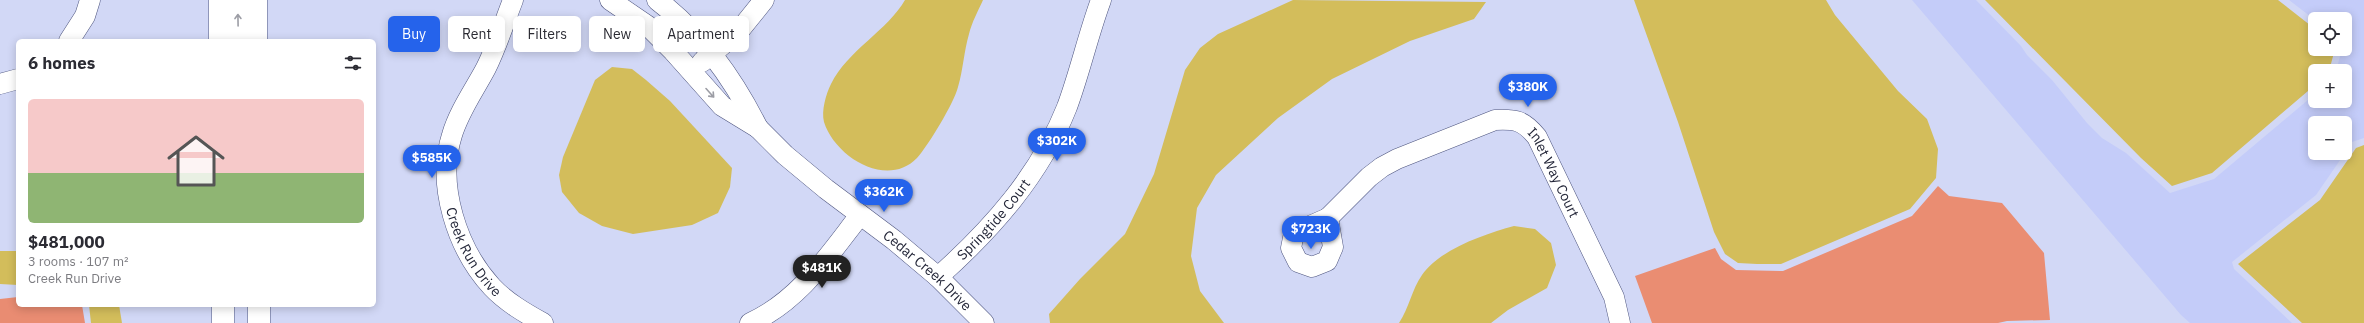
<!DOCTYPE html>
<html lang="en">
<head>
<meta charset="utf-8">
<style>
  :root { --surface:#fff; --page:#f7f7f7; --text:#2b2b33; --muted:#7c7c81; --line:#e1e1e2; --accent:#2563eb }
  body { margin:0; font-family:"IBM Plex Sans",sans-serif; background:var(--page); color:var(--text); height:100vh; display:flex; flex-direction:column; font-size:15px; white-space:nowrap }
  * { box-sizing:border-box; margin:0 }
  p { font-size:13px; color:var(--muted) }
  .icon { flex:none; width:22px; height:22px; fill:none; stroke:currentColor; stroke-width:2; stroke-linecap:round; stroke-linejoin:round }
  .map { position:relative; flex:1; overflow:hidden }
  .details { position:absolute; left:16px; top:39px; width:360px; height:268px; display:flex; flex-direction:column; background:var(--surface); border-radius:6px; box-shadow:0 2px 10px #0003 }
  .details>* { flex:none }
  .top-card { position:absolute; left:388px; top:16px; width:380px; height:36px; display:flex; gap:8px }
  .fabs { position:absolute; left:2308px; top:12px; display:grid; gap:8px }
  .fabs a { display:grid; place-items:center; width:44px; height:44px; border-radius:6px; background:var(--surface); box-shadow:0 2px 10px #0003; font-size:20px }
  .price { position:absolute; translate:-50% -34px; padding:0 9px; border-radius:14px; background:var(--accent); color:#fff; font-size:13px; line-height:26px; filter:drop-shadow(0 1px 2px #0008) }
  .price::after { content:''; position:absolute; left:50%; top:24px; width:12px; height:9px; margin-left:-6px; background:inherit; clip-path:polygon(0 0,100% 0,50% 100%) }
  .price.on { background:#222; color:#fff }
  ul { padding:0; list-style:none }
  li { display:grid; align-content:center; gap:8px; height:212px; padding:0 12px }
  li+li { border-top:1px solid var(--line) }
  li span { display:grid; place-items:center; height:124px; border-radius:6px; color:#555 }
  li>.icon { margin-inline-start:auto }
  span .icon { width:72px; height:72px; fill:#fffc; stroke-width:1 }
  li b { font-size:17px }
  h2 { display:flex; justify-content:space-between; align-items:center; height:48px; padding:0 12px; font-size:17px }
  .tag { padding:0 14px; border-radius:6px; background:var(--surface); box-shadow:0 2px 10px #0003; font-size:14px; line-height:36px }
  .tag.on { background:var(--accent); color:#fff }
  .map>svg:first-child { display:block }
  .built { fill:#c4ccf9 }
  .green { fill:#e98c72 }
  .forest { fill:#ea8d72 }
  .water { fill:#d3bd5b }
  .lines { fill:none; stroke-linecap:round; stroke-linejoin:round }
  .minor-casing { stroke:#4d547e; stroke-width:21 }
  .major-casing { stroke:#4d547e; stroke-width:23 }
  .minor { stroke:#fff; stroke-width:20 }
  .major { stroke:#fff; stroke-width:22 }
  .oneway { stroke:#9c9da5 }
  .labels { text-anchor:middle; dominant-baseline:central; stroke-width:3; stroke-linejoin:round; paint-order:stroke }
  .street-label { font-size:14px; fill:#232638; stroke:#fbfbfb }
</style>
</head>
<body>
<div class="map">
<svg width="2364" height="323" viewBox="0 0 2364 323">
  <rect width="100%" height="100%" fill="#d2d8f6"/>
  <polygon class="built" points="1912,0 1976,0 2021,46 2027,55 2052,80 2087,123 2102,138 2126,153 2170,193 2214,179 2315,94 2315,101 2345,101 2345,71 2336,71 2342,49 2345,49 2345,19 2315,20 2289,0 2364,0 2364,138 2352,142 2345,153 2345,123 2315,123 2315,153 2345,153 2316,195 2232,262 2234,269 2292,323 2190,323 2181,315"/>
  <polygon class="green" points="18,297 18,305 82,305 85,323 0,323 0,299"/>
  <polygon class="forest" points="1938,186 1949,196 2002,203 2044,253 2050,320 2007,321 1998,323 1652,323 1635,276 1715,248 1721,259 1736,270 1783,271 1912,216"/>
  <g class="water">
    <path d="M905,0H983C978,11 972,22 969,34C964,51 963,70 958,87C954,103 928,146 917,158C887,189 835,157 824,122C821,111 826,94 831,84C847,51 888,30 905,0Z"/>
    <polygon points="1293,0 1486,2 1474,19 1410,41 1332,79 1278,118 1216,175 1197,208 1191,256 1200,291 1224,323 1050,323 1049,314 1080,279 1125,234 1154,174 1185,70 1200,48 1218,34"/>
    <polygon points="1634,0 1826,0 1835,15 1898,91 1927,119 1938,149 1936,178 1910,209 1781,264 1757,264 1738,263 1725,254 1714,232 1678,122"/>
    <polygon points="1985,0 2278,0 2315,29 2315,49 2335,49 2329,71 2315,71 2315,85 2212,173 2172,186 2141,158"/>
    <polygon points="612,67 632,69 646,80 670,101 732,168 730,187 718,213 692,225 633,234 602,226 579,213 562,192 559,175 563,157 595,80"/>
    <polygon points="2364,145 2364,323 2302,323 2238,264 2320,200 2356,148"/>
    <path d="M1514,226L1535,229L1551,243L1556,265L1547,288L1508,310L1491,323H1399C1409,308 1412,289 1422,275C1440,249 1485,234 1514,226Z"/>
    <polygon points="0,251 18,251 18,285 0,284"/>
    <polygon points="89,305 119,305 122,323 91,323"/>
  </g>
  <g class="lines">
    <defs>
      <g id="minor">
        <path id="s1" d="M513,0C504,23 497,46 486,68C475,89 459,111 452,135C436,185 457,249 492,287C506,302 525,313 543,323"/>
        <path id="s2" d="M610,0L648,26L673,51L722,106L758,128L785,155L826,189L894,240L938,277L984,323"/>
        <path d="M657,0C701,33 734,80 758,128"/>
        <polyline points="69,41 85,16 90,0"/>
        <polyline points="702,62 739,31 764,0"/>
        <polyline points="0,84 18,79"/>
        <path id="s3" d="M1328,218L1369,177L1382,167L1397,159L1495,120C1516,119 1523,120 1537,137L1614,297L1620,323"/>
        <polygon points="1328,218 1333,247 1327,261 1312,267 1298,262 1291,248 1294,233"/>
        <path id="s4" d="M938,277C992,229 1040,175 1067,107C1080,72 1088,35 1101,0"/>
        <path d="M750,323C799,301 828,256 860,215"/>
      </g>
      <g id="major">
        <polyline points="220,0 220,41"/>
        <polyline points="238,0 238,41"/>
        <polyline points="256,0 256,41"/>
        <polyline points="223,305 223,323"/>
        <polyline points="259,305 259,323"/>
      </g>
    </defs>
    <use href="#minor" class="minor-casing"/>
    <use href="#major" class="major-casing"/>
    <use href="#minor" class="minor"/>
    <use href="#major" class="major"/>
  </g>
  <defs><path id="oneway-shaft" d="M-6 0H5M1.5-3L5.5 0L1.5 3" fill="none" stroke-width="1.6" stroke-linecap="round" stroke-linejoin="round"/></defs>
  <g class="oneway">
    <use href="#oneway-shaft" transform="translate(238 20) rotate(-91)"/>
    <use href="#oneway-shaft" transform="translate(710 93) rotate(48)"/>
  </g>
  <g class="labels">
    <g class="street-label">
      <text stroke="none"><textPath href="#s3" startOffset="284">Inlet Way Court</textPath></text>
      <text stroke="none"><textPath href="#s4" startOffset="80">Springtide Court</textPath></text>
      <text stroke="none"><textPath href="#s1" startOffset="272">Creek Run Drive</textPath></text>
      <text stroke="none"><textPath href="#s2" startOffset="419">Cedar Creek Drive</textPath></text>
    </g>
  </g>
</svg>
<div class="fabs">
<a><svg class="icon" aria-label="locate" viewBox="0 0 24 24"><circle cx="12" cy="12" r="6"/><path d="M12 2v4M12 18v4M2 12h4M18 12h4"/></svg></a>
<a>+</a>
<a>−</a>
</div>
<b class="price" style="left:1528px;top:108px">$380K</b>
<b class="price" style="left:1057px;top:162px">$302K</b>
<b class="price" style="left:432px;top:179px">$585K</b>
<b class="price" style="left:884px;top:213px">$362K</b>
<b class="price" style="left:1311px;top:250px">$723K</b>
<b class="price on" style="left:822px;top:289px">$481K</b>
<div class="top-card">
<a class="tag on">Buy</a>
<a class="tag">Rent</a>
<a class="tag">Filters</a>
<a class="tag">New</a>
<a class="tag">Apartment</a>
</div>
<section class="details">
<h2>6 homes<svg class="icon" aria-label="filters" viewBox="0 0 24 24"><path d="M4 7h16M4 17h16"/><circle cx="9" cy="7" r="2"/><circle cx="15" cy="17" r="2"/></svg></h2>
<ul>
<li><span style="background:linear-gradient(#f6c9c9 60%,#8fb573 0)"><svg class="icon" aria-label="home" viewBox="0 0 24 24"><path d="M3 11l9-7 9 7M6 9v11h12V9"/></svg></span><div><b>$481,000</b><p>3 rooms · 107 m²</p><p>Creek Run Drive</p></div></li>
</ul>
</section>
</div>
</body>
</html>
